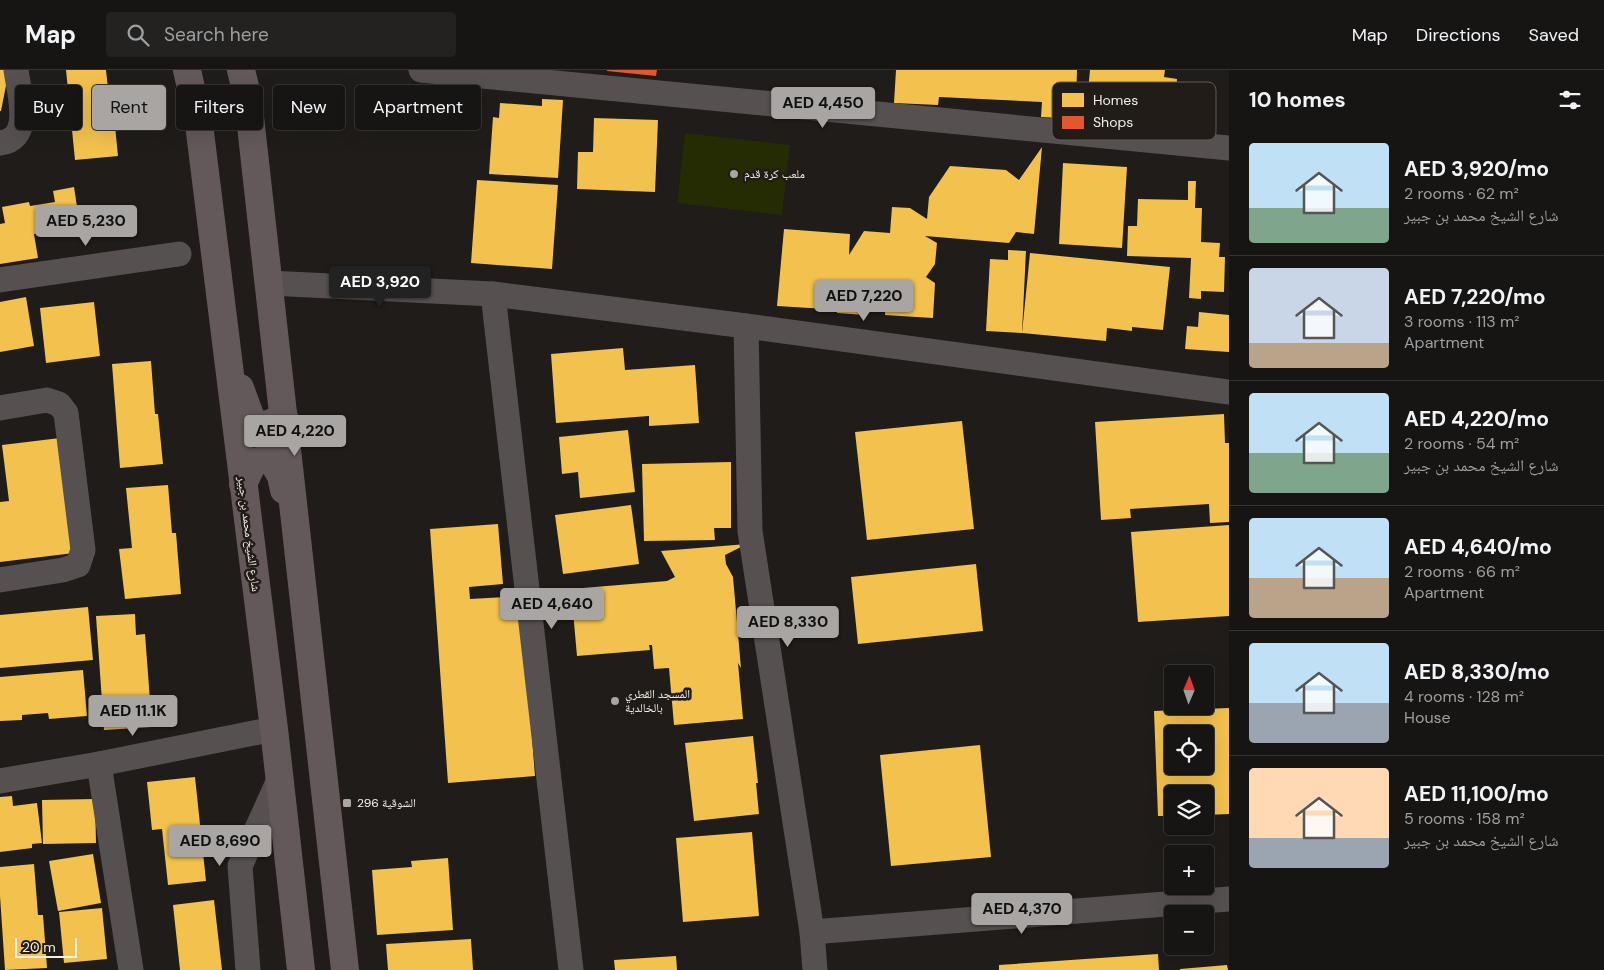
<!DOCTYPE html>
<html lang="en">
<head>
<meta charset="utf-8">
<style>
  :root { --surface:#171513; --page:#242221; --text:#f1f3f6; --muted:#9e9fa0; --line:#363433; --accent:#a8a5a2 }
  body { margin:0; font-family:"DM Sans","Noto Naskh Arabic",sans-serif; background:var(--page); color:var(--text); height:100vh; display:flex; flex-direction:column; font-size:19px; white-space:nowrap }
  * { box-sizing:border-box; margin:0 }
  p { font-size:16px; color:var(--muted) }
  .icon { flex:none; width:28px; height:28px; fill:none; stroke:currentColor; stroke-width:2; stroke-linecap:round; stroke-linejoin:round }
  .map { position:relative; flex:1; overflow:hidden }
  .drawer { display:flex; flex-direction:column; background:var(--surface); width:375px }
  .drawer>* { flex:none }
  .banner { position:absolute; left:15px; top:15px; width:475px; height:45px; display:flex; gap:10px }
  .needle { width:32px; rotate:2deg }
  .tools { position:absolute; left:1164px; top:595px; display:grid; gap:10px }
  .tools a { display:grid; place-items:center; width:50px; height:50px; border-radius:5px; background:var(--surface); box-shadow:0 5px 20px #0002,0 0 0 1px var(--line); font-size:25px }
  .scale { position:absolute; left:15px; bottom:12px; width:62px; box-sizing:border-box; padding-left:5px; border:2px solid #f2efeb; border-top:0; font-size:14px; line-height:18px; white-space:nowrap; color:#f2efeb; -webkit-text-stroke:4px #211c17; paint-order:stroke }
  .price { position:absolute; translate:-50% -42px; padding:0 11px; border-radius:5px; background:var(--accent); color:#111; font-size:16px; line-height:32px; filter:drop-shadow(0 1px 2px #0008) }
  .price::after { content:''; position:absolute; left:50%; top:30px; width:15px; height:11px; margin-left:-8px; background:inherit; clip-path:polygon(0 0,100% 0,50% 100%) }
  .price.active { background:#222; color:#fff }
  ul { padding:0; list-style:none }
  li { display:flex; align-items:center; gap:15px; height:125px; padding:0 20px }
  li+li { border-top:1px solid var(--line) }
  li span { display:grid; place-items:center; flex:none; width:140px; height:100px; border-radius:5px; color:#555 }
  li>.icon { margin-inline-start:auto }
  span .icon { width:60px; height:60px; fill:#fffc; stroke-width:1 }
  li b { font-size:21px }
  h2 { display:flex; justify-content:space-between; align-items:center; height:60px; padding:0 20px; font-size:21px }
  .pill { padding:0 18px; border-radius:5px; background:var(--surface); box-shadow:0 5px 20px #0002,0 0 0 1px var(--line); font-size:18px; line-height:45px }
  .pill.active { background:var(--accent); color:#111 }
  header { display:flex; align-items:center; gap:30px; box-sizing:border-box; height:70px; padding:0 25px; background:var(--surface); border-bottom:1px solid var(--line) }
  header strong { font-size:24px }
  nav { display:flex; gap:28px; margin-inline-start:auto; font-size:18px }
  .search { width:350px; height:45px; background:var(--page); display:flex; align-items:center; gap:12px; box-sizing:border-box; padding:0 18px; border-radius:5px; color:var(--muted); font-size:19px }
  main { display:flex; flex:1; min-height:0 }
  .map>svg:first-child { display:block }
  .green { fill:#252b03 }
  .homes { fill:#f2c14e; fill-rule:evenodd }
  .shops { fill:#e4572e }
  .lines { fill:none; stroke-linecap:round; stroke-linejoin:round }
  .minor { stroke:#575051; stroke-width:25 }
  .major { stroke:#63595a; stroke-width:28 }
  .poi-dot { fill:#a8a5a2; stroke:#211c17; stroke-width:2 }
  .labels { text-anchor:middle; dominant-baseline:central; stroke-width:5; stroke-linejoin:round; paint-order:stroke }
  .poi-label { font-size:12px; fill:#f2efeb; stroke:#211c17; text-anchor:start }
  .street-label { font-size:12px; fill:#f2efeb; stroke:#211c17 }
  .key { fill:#211c17; stroke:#605b57; stroke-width:1 }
  .key-label { font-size:14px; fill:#f2efeb }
</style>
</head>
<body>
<header>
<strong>Map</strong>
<div class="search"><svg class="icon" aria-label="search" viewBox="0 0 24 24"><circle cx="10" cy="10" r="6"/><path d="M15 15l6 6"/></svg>Search here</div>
<nav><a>Map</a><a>Directions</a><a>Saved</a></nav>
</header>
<main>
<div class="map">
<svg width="1229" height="900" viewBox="0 0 1229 900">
  <rect width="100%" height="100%" fill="#1f1c19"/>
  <polygon class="green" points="685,63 790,75 782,145 677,133"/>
  <g class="homes">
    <polygon points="0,0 9,0 1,41 0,41"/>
    <polygon points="66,0 106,0 110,36 113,36 118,86 75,90"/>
    <polygon points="896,0 1077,0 1076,34 1061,34 1060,48 1041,47 1042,32 939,27 938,35 894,33"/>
    <polygon points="1090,0 1165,0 1164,7 1177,9 1174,50 1086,42"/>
    <polygon points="542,29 563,30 558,108 489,104 493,47 499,48 500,33 542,36"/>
    <polygon points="594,48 658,50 655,122 577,119 578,82 593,82"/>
    <polygon points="1042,77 1034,164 1016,162 1009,173 925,166 937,173 935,194 926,207 935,213 933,248 885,245 887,213 866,245 837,243 839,219 826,239 777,236 784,159 850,164 849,185 864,161 890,163 892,137 910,138 927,149 929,127 950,96 1006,100 1019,110"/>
    <polygon points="1063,93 1127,97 1122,178 1059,174"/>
    <polygon points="477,110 558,115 552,199 471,193"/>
    <polygon points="1188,111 1196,111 1195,138 1202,138 1201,172 1220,173 1219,187 1225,187 1224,222 1201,221 1201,229 1189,228 1191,188 1127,186 1128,156 1137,156 1138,129 1188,130"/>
    <polygon points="74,117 80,156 34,164 38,188 0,194 0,154 5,153 2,137 29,132 30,136 55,132 53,121"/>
    <polygon points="1008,180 1026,181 1022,263 986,261 990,189 1008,190"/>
    <polygon points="1030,183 1170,197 1163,260 1132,257 1132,261 1107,258 1106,271 1022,263"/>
    <polygon points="26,227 34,276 0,282 0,232"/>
    <polygon points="94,232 100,286 46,293 40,238"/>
    <polygon points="1199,242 1229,245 1229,282 1185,279 1187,256 1198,257"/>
    <polygon points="623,278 625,300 695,295 699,353 649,356 649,346 556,353 551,284"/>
    <polygon points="151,291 155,344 158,344 163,394 120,398 112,294"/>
    <polygon points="1224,344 1225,373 1229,373 1229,452 1210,453 1209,434 1130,439 1131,448 1101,450 1095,352"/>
    <polygon points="962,351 974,459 867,470 855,362"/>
    <polygon points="628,360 635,422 580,428 578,402 562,404 559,367"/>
    <polygon points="60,368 74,483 0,492 0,432 9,431 2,375"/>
    <polygon points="731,392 731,458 714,458 715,470 644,471 642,394"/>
    <polygon points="168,415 172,463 176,463 181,524 125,529 119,479 132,478 126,418"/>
    <polygon points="631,435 639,494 563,504 555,445"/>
    <polygon points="498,454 503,514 469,517 470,529 521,526 535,706 448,713 430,459"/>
    <polygon points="1229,455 1229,546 1138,552 1131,462"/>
    <polygon points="747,474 725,485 726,494 733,507 741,598 738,593 743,649 674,655 669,598 654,599 652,575 649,575 650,580 577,586 571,519 667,511 675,507 661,481"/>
    <polygon points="976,494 983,561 858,574 851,507"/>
    <polygon points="88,537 93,590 0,598 0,545"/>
    <polygon points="135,544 136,565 145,564 152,657 104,660 96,546"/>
    <polygon points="83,600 87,646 49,649 48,643 22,645 22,650 0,651 0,607"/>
    <path d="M1229,638V744L1205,745V724H1172V746H1158L1154,641ZM1172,664H1205V696H1172Z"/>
    <polygon points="753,666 758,713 756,713 759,744 694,751 685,673"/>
    <polygon points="980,675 991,787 891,796 880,685"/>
    <polygon points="195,707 206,811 168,815 162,759 152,760 147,712"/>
    <polygon points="12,726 13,736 37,733 42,773 32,774 32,778 0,782 0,727"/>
    <polygon points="95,729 96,773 43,774 42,730"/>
    <polygon points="752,762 759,846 683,852 676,768"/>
    <polygon points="93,784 101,833 58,841 49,791"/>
    <polygon points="448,788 453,860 377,865 372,800 412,797 411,791"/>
    <polygon points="34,794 38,845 43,845 47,898 5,900 0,826 0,797"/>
    <polygon points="214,830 222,900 180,900 173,835"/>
    <polygon points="102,838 107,889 64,893 59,842"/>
    <polygon points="471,869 473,900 388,900 386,874"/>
    <polygon points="1158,884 1159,900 999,900 999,895"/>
    <polygon points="676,886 677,900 615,900 614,890"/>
    <polygon points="1227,895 1228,900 1180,900 1180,899"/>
  </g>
  <polygon class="shops" points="607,0 657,0 656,6 607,1"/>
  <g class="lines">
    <g class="minor">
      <polyline points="421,0 1229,78"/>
      <path d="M0,73C34,69 19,23 16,0"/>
      <polyline points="0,210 179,184"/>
      <polyline points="269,213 493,224 746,256 1229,322"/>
      <polyline points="493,224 571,900"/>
      <polyline points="746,256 750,461 812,862 815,900"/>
      <polyline points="0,338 47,330 59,334 66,343 83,480 78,495 63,500 0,510"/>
      <polyline points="99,694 131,900"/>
      <polyline points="0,711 99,694 274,659"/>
      <polyline points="812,862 1229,829"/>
      <polyline points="248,900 240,796 279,710"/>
    </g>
    <g class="major">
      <polyline points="187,0 199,54 274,659 301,900"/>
      <polyline points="241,0 248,29 345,900"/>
      <polyline points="240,318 252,351 265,356 284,347"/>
      <polyline points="243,414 253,393 270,387 281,406 284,420"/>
    </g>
  </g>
  <g class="poi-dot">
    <circle cx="734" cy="104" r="5"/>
    <circle cx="615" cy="631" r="5"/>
    <rect x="342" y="728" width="10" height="10" rx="2.5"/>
  </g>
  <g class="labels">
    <g class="poi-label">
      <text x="744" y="104">ملعب كرة قدم</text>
      <text x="625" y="624">المسجد القطري<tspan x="625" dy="14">بالخالدية</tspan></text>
      <text x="357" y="733">الشوقية 296</text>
    </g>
    <g class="street-label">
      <text transform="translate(249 464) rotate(83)">شارع الشيخ محمد بن جبير</text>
    </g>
  </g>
  <rect x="1052" y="12" width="164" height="58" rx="8" class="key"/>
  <rect x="1062" y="23" width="22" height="14" fill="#f2c14e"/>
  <rect x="1062" y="46" width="22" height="13" fill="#e4572e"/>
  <g class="key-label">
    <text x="1093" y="35">Homes</text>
    <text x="1093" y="57">Shops</text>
  </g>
</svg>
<div class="tools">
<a><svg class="needle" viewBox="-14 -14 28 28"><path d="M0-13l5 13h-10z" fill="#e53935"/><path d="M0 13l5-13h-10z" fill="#9e9fa0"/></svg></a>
<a><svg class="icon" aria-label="locate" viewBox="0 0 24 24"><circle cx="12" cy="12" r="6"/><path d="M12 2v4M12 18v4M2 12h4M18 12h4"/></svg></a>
<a><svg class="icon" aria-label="layers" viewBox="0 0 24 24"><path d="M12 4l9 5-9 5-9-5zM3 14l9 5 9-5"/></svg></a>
<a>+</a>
<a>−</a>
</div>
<div class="scale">20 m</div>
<b class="price" style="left:823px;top:59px">AED 4,450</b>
<b class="price" style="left:86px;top:177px">AED 5,230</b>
<b class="price active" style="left:380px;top:238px">AED 3,920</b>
<b class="price" style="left:864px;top:252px">AED 7,220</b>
<b class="price" style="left:295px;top:387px">AED 4,220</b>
<b class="price" style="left:552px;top:560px">AED 4,640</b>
<b class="price" style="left:788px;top:578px">AED 8,330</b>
<b class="price" style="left:133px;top:667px">AED 11.1K</b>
<b class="price" style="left:220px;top:797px">AED 8,690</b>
<b class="price" style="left:1022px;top:865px">AED 4,370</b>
<div class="banner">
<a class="pill">Buy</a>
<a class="pill active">Rent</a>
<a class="pill">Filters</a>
<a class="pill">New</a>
<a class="pill">Apartment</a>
</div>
</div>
<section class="drawer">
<h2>10 homes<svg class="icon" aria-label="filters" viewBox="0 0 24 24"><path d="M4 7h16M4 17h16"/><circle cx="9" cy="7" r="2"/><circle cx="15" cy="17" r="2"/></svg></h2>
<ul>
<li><span style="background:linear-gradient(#bfe0f5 65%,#7fa58c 0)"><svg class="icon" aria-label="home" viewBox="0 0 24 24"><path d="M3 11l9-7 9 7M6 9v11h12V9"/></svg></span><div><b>AED 3,920/mo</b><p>2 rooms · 62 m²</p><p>شارع الشيخ محمد بن جبير</p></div></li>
<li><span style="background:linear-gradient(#c9d6e8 75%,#b9a48a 0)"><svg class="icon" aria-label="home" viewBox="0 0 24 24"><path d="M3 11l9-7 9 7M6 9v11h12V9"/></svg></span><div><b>AED 7,220/mo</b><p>3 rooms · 113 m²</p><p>Apartment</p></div></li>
<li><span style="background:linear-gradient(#bfe0f5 60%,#7fa58c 0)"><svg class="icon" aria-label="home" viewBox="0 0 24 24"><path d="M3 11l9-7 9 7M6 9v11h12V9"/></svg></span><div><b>AED 4,220/mo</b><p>2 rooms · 54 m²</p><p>شارع الشيخ محمد بن جبير</p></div></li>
<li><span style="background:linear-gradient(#bfe0f5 60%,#b9a48a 0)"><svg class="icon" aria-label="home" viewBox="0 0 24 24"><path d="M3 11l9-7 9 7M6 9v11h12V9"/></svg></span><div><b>AED 4,640/mo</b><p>2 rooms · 66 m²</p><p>Apartment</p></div></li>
<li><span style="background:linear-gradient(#bfe0f5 60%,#9aa5b1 0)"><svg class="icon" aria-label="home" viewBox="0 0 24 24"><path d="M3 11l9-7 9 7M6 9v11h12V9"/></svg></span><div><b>AED 8,330/mo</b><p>4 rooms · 128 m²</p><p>House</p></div></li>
<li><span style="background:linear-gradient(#ffd9b3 70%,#9aa5b1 0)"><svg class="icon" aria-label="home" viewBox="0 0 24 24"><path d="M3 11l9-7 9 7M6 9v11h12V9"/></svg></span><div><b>AED 11,100/mo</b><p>5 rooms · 158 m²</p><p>شارع الشيخ محمد بن جبير</p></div></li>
</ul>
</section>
</main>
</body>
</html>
